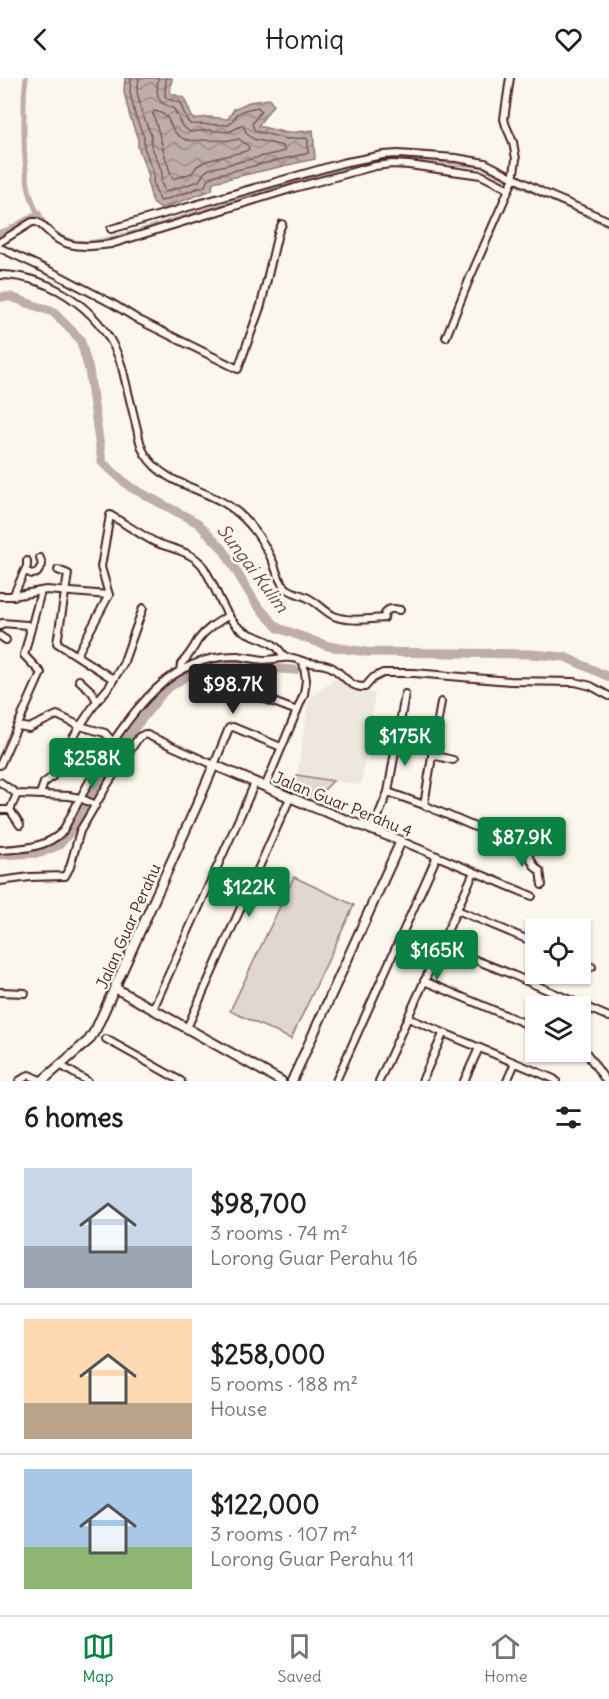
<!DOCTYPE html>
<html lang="en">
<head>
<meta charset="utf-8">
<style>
  :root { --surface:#fff; --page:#f2f2f2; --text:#202124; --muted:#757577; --line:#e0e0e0; --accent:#0b8043 }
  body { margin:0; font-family:Delius,sans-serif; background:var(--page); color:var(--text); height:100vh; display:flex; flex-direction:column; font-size:22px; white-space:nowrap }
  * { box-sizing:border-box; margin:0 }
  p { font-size:20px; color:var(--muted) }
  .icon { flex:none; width:33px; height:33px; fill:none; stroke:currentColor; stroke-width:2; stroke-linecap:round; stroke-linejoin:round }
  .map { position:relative; height:1003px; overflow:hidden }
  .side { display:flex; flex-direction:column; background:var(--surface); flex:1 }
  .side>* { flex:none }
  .tools { position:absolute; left:525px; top:840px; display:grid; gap:12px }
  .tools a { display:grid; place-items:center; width:66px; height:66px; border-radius:0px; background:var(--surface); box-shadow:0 2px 4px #0004; font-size:30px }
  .price { position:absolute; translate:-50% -51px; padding:0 14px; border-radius:6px; background:var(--accent); color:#fff; font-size:20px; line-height:39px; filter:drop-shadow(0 2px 3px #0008) }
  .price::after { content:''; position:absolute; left:50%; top:36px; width:18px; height:14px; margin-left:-9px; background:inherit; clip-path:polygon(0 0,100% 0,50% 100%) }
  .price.selected { background:#222; color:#fff }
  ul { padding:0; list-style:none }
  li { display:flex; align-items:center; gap:18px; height:150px; padding:0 24px }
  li+li { border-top:2px solid var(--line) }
  li span { display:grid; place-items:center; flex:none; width:168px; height:120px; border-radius:0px; color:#555 }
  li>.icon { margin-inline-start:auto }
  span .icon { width:72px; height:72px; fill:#fffc; stroke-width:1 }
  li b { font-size:26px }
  h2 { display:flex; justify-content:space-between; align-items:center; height:72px; padding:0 24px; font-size:26px }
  header { display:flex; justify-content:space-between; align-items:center; height:78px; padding:0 24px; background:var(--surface); font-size:27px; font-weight:600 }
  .dock { display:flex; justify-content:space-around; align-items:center; height:84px; border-top:2px solid var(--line); background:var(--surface); font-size:16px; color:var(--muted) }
  .dock a { display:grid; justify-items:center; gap:3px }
  .dock .selected { color:var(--accent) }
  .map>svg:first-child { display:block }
  .built { fill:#eee7de }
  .green { fill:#e2d7d0; stroke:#967b7e; stroke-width:1.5 }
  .water { fill:url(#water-waves); stroke:#907477; stroke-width:1.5 }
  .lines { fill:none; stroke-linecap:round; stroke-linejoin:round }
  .shore { stroke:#79585e; stroke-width:1.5 }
  .canal { stroke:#bfadaa; stroke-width:5 }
  .river { stroke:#bfadaa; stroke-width:9 }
  .minor-casing { stroke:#4a1f2b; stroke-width:10 }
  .tertiary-casing { stroke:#4a1f2b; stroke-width:12 }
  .minor { stroke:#fbf7ec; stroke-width:6 }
  .tertiary { stroke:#fbf7ec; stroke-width:8 }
  .labels { text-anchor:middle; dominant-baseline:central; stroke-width:5; stroke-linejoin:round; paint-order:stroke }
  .street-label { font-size:16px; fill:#4a1f2b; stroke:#fbf7ec }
  .water-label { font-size:18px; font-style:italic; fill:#6d4a51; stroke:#fbf7ec }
</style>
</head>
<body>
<header><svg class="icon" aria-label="back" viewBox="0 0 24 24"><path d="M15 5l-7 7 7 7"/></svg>Homiq<svg class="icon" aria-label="heart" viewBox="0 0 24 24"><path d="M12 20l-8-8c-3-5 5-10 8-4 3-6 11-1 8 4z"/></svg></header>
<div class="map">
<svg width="609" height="1003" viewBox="0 0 609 1003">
  <defs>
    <pattern id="water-waves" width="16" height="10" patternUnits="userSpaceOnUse" patternTransform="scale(1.5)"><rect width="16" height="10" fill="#bfadaa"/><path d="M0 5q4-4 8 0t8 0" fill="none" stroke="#9d8c8b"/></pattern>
  </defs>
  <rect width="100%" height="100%" fill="#fbf7ec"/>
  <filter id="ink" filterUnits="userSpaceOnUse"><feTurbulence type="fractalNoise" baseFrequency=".0167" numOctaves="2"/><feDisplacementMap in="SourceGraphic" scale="12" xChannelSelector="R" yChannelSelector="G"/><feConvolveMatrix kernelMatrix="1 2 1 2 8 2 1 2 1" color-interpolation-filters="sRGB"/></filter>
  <g filter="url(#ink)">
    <polygon class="built" points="335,601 344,603 349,609 375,616 361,707 297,697 309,621"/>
    <g class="green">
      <polygon points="297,697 333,703 311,725 289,715"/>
      <polygon points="294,799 354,827 291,961 230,933"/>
    </g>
    <polygon class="water" points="125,0 172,0 170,15 184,20 193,41 208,39 228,41 234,31 249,24 269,21 273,27 258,48 287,55 313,52 315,81 213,104 212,112 161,131 153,125 147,103 149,98 138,69 138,61 130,39 124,14"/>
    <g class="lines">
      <g class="shore">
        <path d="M131,0L130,14L135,37L144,59V69L154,96L153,104L158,120L161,123L205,108L208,101L212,98L308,75V62L306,60L287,61L255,53L252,46L261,33L258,29C253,30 244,31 239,35C234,38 234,43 229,47L190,46L187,42L180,25L168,21L165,18L166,0"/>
        <path d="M139,0L137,14L142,35L151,57V67L162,94L161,104L165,114L199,103L204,95L209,91L285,73L283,68L253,61L247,56L243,47L229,54L208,52L190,54L182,48L174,31C156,24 156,19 158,0"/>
        <path d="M154,33C174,37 166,48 179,58C189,66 200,61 211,62C221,62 229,64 239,61L248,68L249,71L246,73L206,83L197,88L192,95L173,101C164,81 161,58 153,36Z"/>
      </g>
      <path class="canal" d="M26,0C23,17 24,34 24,51C24,90 25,148 70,163C88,169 116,159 134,155L354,86L385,80H412L483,88L519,107L609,147"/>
      <g class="river">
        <polyline points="0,156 10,153 38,137"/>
        <polyline points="0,219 11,219 53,234 80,261 89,292 102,384 130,409 198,445 223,471 256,526 278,550 328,568 366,574 531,576 565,579 609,599"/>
        <polyline points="0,777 40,775 59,767 73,751 114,676 165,612 197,591 235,585 267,590 295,592"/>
      </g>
      <defs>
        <g id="minor">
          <polyline points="111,151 342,85 383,77 398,76 456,80 485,85 544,115 609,143"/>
          <path d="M0,164L32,144H37C45,149 51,157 59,162C74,171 96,168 111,166L294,110L375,88L392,86L409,87L481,97L509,111"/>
          <polyline points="0,170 58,197 113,226 139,242 238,291 261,227 278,155 282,146"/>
          <path d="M0,197C55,198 106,236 122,289C127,309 132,330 137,351C139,359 140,369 145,376C164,407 201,409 229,428C250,442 262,461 273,484C276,491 278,502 284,508C290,515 301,516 308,520C318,525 325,534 334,538C347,544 370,541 384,540C385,530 391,530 400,532"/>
          <polyline points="446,259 469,202 513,102 516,81 513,64 506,48 504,41 510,0"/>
          <polyline points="58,492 68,496 57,565 113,601"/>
          <polyline points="25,493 32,496 37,495 42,487 40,480"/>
          <polyline points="0,518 13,518 46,512 109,517"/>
          <polyline points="13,518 27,488 27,483"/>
          <polyline points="0,548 2,545 27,547 30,553"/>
          <polyline points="0,558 6,562"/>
          <path d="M77,577L109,517L101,489L110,437C124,445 138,455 153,463C169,471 190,472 202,487C214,504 220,528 233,544C247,562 272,556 284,579"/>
          <path d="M180,593L181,586C188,579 193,571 198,562C206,551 218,544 229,537"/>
          <polyline points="79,602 92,614 97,623"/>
          <polyline points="263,620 297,633"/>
          <polyline points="18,648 29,650 57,637 80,648 105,655 114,665"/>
          <polyline points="432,677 453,682"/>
          <polyline points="0,687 41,595 24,577 41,513"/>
          <polyline points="0,704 17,716 69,718 80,720 96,727"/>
          <polyline points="265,709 304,616 306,602 303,583"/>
          <path d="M388,714L424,727L505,762L522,766C530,774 530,787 540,793L542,807"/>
          <polyline points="17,716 10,732 20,747"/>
          <polyline points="40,716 44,705 52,699 60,682 80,648 97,623 109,609 123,586 143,530"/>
          <polyline points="424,727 441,624"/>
          <polyline points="0,732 10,732"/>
          <polyline points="372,753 388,714 405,616"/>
          <polyline points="401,763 532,818"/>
          <path d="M0,772C21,771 47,770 63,753C90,701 135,610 192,587C205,581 222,578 237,578C246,579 255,581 264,582C273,582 282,579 291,580C296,580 300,582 304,584C313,586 323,585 331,589C344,596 349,610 365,609L373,600L383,595H414L510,603L575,604L591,608L609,618"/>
          <polyline points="0,803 30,799 65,798 70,789 80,753 109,704 139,659 145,656 214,687 229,650 233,649 281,669"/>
          <polyline points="457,832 536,865"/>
          <polyline points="440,868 506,894 609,939"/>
          <polyline points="580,884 592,889"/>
          <polyline points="424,903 536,950"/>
          <polyline points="0,914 25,915"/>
          <polyline points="153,931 255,705"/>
          <polyline points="408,940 554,1001 556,1003"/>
          <polyline points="187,950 290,720"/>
          <polyline points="106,961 181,1003"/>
          <polyline points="580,969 583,970 606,1003"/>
          <polyline points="60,987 87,1003"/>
          <polyline points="19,1003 29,997 42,1003"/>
          <polyline points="336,1003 437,778"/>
          <polyline points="379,1003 474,794"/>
          <polyline points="422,1003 443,956"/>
          <polyline points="464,1003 479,970"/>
          <polyline points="507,1003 515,985"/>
        </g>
        <g id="tertiary">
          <polyline points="115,910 281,1003"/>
          <polyline points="42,1003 89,962 96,951 200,720 214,687 313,729 401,763 292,1003"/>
        </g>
      </defs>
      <use href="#minor" class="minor-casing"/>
      <use href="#tertiary" class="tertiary-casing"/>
      <use href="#minor" class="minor"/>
      <use href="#tertiary" class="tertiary"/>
    </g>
  </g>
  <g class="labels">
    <g class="street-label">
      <text transform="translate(343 726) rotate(22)">Jalan Guar Perahu 4</text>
      <text transform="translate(128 848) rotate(-66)">Jalan Guar Perahu</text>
    </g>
    <g class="water-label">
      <text transform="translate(253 490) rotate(53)">Sungai Kulim</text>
    </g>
  </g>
</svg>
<div class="tools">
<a><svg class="icon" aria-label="locate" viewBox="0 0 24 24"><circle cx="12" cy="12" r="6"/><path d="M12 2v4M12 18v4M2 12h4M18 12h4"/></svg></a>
<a><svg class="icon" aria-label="layers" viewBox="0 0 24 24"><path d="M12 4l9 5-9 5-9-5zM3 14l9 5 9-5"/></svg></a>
</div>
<b class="price selected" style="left:233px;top:637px">$98.7K</b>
<b class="price" style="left:405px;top:689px">$175K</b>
<b class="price" style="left:92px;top:711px">$258K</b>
<b class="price" style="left:522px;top:790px">$87.9K</b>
<b class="price" style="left:249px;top:840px">$122K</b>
<b class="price" style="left:437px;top:903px">$165K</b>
</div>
<section class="side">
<h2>6 homes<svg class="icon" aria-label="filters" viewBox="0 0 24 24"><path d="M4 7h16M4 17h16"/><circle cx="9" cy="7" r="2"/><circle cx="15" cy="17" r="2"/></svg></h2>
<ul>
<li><span style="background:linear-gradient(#c9d6e8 65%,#9aa5b1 0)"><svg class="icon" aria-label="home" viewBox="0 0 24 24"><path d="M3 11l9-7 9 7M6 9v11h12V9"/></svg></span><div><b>$98,700</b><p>3 rooms · 74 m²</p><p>Lorong Guar Perahu 16</p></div></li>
<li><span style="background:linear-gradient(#ffd9b3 70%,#b9a48a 0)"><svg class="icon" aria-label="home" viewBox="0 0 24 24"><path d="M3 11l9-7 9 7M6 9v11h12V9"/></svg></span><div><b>$258,000</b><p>5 rooms · 188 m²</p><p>House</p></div></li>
<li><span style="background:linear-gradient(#a9c7e8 65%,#8fb573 0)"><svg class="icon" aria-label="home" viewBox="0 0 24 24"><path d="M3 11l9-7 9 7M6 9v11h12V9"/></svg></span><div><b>$122,000</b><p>3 rooms · 107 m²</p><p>Lorong Guar Perahu 11</p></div></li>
</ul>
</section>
<nav class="dock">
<a class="selected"><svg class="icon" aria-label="map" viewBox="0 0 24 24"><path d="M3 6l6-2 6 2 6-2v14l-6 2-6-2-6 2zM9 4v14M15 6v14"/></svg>Map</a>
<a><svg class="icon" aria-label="saved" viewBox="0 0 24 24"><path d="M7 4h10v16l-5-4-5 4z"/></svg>Saved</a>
<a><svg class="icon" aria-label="home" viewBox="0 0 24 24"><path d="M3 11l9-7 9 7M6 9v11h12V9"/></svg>Home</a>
</nav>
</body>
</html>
